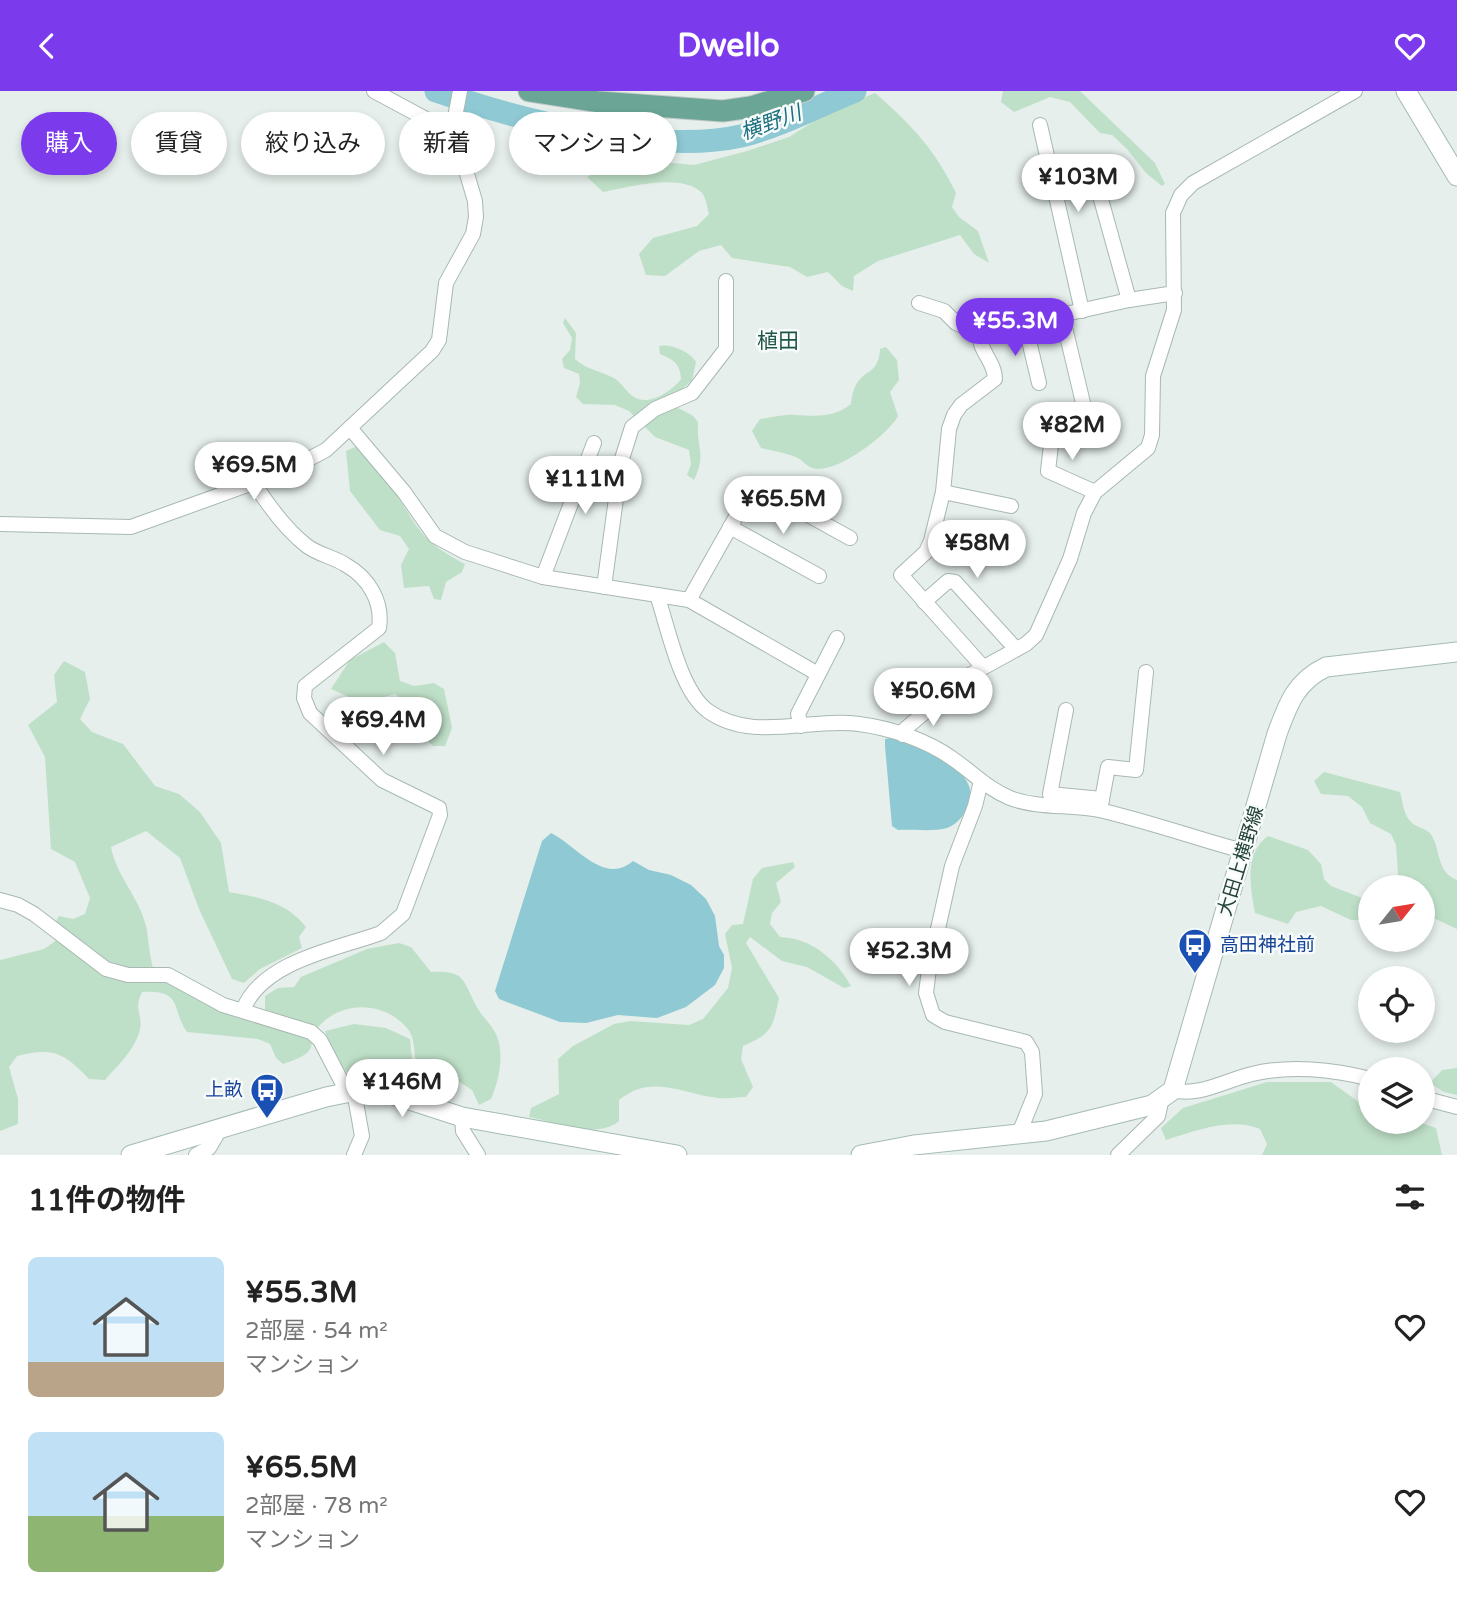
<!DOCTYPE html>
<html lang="ja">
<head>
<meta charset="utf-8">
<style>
  :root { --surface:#fff; --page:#f2f2f2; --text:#222; --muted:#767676; --accent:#7c3aed }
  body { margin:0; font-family:"Varela Round","Noto Sans JP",sans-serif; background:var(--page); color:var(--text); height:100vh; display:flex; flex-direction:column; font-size:26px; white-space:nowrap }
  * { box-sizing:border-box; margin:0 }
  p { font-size:23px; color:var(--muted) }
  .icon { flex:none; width:38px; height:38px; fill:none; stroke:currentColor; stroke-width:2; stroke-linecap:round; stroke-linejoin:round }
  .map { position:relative; height:1064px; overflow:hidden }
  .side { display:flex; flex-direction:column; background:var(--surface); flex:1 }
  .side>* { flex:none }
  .guide { position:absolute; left:21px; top:21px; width:700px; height:63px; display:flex; gap:14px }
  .needle { width:46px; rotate:60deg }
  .buttons { position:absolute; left:1358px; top:784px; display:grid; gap:14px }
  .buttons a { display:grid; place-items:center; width:77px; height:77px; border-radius:50%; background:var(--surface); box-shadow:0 4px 10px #0003; font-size:35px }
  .price { position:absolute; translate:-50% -60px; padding:0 16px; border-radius:24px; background:#fff; color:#222; font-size:23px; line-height:46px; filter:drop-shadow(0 2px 4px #0008) }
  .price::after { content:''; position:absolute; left:50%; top:42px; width:21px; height:16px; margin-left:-10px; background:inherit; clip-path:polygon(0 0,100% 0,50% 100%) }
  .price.on { background:var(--accent); color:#fff }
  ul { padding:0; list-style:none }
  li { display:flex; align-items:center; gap:21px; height:175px; padding:0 28px }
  li span { display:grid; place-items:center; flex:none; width:196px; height:140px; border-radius:10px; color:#555 }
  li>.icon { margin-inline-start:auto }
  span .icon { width:84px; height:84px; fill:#fffc; stroke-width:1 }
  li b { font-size:30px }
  h2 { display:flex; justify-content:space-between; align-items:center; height:84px; padding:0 28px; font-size:30px }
  .pill { padding:0 24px; border-radius:32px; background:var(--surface); box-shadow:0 4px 10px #0003; font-size:24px; line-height:63px }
  .pill.on { background:var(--accent); color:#fff }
  header { display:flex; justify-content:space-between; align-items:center; height:91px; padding:0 28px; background:var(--accent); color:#fff; font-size:32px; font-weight:700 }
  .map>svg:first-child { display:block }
  .green { fill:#bfe0c8 }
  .water { fill:#8ec9d4 }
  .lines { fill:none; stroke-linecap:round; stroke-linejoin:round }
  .river { stroke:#8ec9d4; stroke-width:23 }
  .street-casing { stroke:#a8b8b2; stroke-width:16 }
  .secondary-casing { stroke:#a4bbb3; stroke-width:21 }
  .primary-casing { stroke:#c2cac8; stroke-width:23 }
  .street { stroke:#fff; stroke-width:14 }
  .secondary { stroke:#fff; stroke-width:19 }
  .primary { stroke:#6aa596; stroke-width:21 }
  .labels { text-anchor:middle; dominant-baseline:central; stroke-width:5; stroke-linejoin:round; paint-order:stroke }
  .street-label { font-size:19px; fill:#24423a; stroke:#f7fbf9 }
  .transit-label { font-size:19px; fill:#164399; stroke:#f7fbf9; text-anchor:start }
  .water-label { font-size:21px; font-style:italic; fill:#1c6f80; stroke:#f7fbf9 }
  .neighbourhood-label { font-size:21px; fill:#1f5548; stroke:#f7fbf9 }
</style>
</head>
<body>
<header><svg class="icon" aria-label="back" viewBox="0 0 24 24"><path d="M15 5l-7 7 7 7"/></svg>Dwello<svg class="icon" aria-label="heart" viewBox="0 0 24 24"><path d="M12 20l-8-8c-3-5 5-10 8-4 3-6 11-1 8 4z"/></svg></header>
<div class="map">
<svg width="1457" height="1064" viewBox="0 0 1457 1064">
  <rect width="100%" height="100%" fill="#e6efeb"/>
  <g class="green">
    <polygon points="1003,0 1080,0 1155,72 1165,93 1162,95 1146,82 1127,58 1112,44 1100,42 1070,11 1050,6 1014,21 1001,11"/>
    <path d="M875,2C910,32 936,60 956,102L952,116L959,126L978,140L989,172L974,163L960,144L878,170L854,185L853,200L842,195L828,181L807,186L790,176L732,167L721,154L699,160L665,185L646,184L639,163L653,147L697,135L709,123C707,116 706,107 702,102C682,81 628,96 603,101L587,86L611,73L641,69L694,74L747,60L789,46L827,22Z"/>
    <path d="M565,227L576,242L575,268C587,279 601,280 614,287C622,292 626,301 634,306C649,316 673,299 681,288C680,272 674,269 660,263L659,255C670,252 691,261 696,271L692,289L676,304V316L692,324L698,331C696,358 707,362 694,389L687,384L691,373L689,359L655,346L629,320L615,314L583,313L576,306L580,292L579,283L564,277L562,268L570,259L572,247L563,232Z"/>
    <path d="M886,256L897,269L899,289L890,301L898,325C888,344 834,385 812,377C807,375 803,370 798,367C787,362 772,360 761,357L752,340L760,328C771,327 784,323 795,324C817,325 833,327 851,313C856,272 878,291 880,258Z"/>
    <path d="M357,355C370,371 385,386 396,403C421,442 422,450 465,473L462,481L446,491L441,509L434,508L429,495L404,497L401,474L409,458L400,445L380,439L350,400L346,360Z"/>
    <polygon points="384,551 395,562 400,590 414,595 434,592 444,598 452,637 445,655 433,655 411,634 405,611 395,603 362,612 331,598 350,569"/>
    <path d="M64,570L85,581L90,608L80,628L92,641L123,653L155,695L179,703L200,721L221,752L229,801C258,806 287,811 306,836L299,846L302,857L260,878L244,892L232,888L199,818L180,767L146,740L111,756C116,784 139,806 146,835C149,847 150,880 158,886C163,890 172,890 178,894C205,912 227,928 261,928L265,919V905L278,897L294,896L301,886L367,858L399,852L411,856L431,881C466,879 462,889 477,916C482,926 492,934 496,943C505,963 499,989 491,1008L479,1014L472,999L458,990L445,992L428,989C425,985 420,981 418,976C412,963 417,947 406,936C384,911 344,909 320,934C302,953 327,959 283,973L276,967L270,953L258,948L187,941C171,919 184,898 142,901C133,919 143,923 140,938C136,958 117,975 105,989L89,988C64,962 54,956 17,965L9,976L18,1008V1033L0,1040V869L44,858L58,848L55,832L59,825L73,828L85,823L90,807L75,771L51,758L45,666L28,634L57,611L54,584Z"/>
    <path d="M1324,681L1400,701C1403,711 1403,724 1412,732C1419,738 1429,737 1433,747C1441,763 1437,781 1457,789V838L1423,822V796H1394L1398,782L1396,754L1391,743L1370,732L1362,716L1348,705L1321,703L1314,690Z"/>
    <path d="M1268,745L1308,759L1321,773L1324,788L1331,795L1370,810V829H1351L1321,815L1296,821L1288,833L1255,822C1250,796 1244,762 1268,745Z"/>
    <path d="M793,771L795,776L776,792L781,811L772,822L770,833L780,846C811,847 836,868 851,895L844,897L807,876L782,870L750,846L746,852L779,907C773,936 772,943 743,955L741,968L753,996L746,1006C737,1006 727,1008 718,1007C682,1003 652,982 619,1009V1030C597,1049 555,1031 529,1026L531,1017L559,1003L558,968L573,955L614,933L630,930L689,934L703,928L728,897L732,877L725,843L732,834L743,833L753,788L762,777Z"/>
    <polygon points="354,933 386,937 410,948 413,978 405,993 373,984 352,987 337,969 325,940"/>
    <polygon points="1457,977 1457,1004 1444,1001 1430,992 1442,979"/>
    <path d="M1267,991H1331L1370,1019V1031H1419L1436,1037L1442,1064H1262L1267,1053L1260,1038C1229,1026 1196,1040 1166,1049L1161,1037L1183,1017Z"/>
  </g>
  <g class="water">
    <path d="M890,647C916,655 982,677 969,713C965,723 958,733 947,737C933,741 913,738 898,739L892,735L885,655V648Z"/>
    <path d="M551,742C576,754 604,795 633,770L649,779L671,784L691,794L706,808L715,825L719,855L724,864V877L715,894L686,916L657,927L618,924L586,932L560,931L499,908L495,900L542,750Z"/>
  </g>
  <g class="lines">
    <path class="river" d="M436,0C517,29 656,64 741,45C779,36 818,15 855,0"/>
    <defs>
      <g id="street">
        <polyline points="1040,34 1082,220"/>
        <polyline points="452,42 460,0"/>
        <polyline points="1092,76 1129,209"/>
        <polyline points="919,212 944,220 956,232 979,242 1129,209 1175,202"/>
        <polyline points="1062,224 1084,316"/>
        <polyline points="1025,233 1039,292"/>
        <path d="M979,242C979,260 995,271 995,288L961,314L954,324L949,338L943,401L931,450L926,461L901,484L983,576"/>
        <polyline points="1053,336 1048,380 1095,401"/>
        <polyline points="350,337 404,401 435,445 465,461 543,486 689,509 818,583"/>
        <polyline points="943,401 1011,415"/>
        <polyline points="0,433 131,436 286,380 326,359 432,260 439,249 446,192 473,143 476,126 475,110 457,49 452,42 374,0"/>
        <polyline points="730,436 819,485"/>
        <polyline points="543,486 594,352"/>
        <polyline points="604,496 621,371 632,336 655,318 692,302 726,258 726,190"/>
        <path d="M657,504C668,536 680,600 708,620C753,652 809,626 859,633C890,637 927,649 953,668C972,681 988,698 1010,707C1039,718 1069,713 1099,719C1147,730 1195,747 1243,760"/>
        <polyline points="689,509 754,394 850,447"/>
        <polyline points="924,511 948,490 955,491 1016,558"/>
        <polyline points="1066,619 1050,703 1102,708"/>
        <polyline points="801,635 798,623 837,547"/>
        <polyline points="903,644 905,638 968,585 1026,553 1036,544 1070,468 1084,422 1095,401 1148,357 1152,344 1153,285 1174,219 1173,122 1181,104 1193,92 1355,0"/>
        <polyline points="981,690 975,715 952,775 929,878 926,902 933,924 945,931 1026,951 1032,961 1035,1003 1018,1045"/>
        <polyline points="1100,719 1108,676 1136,679 1146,581"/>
        <polyline points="0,809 18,814 34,823 106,878 128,884 168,884 223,914 311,941 320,949 347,1001"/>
        <path d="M243,919C262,870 337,858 381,842L403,823L440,724L439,717L382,689L310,622L304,607L305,595L379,537C383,511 369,487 346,474C334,466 319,464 307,455C286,439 268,414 254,392"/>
        <path d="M1173,999C1199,1006 1226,989 1252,983C1289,974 1333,978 1370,988"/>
        <polyline points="354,1000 362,1045 354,1064"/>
        <polyline points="1423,1007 1457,1016"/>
        <polyline points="462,1026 463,1040 478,1064"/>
        <polyline points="196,1064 209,1057 219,1040"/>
        <polyline points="1118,1064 1158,1025 1161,1011"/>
      </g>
      <g id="secondary">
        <polyline points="1406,0 1457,85"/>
        <polyline points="131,1064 326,1006 366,998 379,999 462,1026 677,1064"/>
        <path d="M861,1064L914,1054L1046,1040L1152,1014L1173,999L1277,643C1288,613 1296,590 1326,576L1457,561"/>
      </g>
      <polyline id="primary" points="529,0 599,11 723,20 751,16 804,0"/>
    </defs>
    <use href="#street" class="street-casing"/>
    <use href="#secondary" class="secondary-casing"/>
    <use href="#primary" class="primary-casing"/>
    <use href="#street" class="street"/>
    <use href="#secondary" class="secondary"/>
    <use href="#primary" class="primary"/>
  </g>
  <defs>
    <symbol id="bus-pin" viewBox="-11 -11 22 30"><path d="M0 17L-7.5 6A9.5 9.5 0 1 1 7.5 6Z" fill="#1a4fb4" stroke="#f7fbf9"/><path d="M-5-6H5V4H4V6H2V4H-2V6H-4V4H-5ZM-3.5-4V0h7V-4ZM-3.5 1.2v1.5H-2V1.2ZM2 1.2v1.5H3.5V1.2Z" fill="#fff"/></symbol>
  </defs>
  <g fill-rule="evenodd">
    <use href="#bus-pin" x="1176" y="835" width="38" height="52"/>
    <use href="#bus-pin" x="248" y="980" width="38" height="52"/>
  </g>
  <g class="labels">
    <g class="street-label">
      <text transform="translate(1241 770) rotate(-73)">大田上横野線</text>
    </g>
    <g class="transit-label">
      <text x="1220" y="854">高田神社前</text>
      <text x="243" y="999" text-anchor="end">上畝</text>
    </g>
    <g class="water-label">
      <text transform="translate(771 32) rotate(-20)">横野川</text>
    </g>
    <g class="neighbourhood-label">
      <text x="778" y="250">植田</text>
    </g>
  </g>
</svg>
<div class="buttons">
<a><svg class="needle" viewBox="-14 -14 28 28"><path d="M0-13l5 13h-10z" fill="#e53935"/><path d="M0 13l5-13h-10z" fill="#767676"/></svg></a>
<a><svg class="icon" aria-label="locate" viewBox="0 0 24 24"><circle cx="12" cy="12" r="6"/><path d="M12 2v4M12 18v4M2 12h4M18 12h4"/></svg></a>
<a><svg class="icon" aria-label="layers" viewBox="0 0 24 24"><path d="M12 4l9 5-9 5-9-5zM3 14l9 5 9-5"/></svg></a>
</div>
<b class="price" style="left:1078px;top:123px">¥103M</b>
<b class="price on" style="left:1015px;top:267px">¥55.3M</b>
<b class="price" style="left:1072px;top:371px">¥82M</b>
<b class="price" style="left:254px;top:411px">¥69.5M</b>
<b class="price" style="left:585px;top:425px">¥111M</b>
<b class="price" style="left:783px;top:445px">¥65.5M</b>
<b class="price" style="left:977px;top:489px">¥58M</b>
<b class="price" style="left:933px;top:637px">¥50.6M</b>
<b class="price" style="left:383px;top:666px">¥69.4M</b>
<b class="price" style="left:909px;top:897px">¥52.3M</b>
<b class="price" style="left:402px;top:1028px">¥146M</b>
<div class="guide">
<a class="pill on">購入</a>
<a class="pill">賃貸</a>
<a class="pill">絞り込み</a>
<a class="pill">新着</a>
<a class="pill">マンション</a>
</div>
</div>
<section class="side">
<h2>11件の物件<svg class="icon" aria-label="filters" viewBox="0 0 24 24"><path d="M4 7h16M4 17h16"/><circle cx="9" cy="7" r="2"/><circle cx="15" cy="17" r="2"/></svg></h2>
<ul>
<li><span style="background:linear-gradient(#bfe0f5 75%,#b9a48a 0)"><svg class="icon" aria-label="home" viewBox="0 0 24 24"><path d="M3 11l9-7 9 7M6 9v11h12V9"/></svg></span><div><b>¥55.3M</b><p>2部屋 · 54 m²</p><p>マンション</p></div><svg class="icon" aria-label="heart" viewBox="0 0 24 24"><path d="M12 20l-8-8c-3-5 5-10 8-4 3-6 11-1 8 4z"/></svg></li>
<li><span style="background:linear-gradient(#bfe0f5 60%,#8fb573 0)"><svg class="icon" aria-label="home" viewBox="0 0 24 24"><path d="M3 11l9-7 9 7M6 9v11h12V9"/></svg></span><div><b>¥65.5M</b><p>2部屋 · 78 m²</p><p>マンション</p></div><svg class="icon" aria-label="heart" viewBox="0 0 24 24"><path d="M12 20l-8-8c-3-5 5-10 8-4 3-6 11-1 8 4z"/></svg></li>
</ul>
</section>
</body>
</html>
